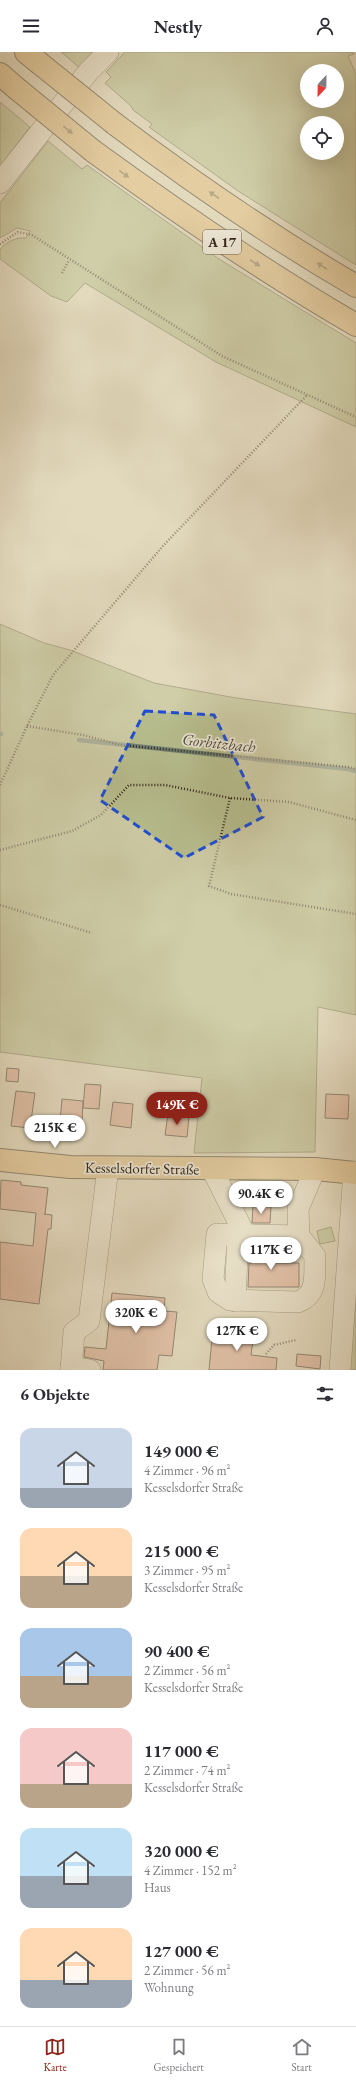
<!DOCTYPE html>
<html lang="de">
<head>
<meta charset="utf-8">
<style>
  :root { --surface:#fff; --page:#f7f7f7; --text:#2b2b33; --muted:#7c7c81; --line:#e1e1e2; --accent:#8f2418 }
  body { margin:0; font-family:"EB Garamond",serif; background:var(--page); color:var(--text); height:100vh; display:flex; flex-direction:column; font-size:15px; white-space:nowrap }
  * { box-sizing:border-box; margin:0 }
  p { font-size:13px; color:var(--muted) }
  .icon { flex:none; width:22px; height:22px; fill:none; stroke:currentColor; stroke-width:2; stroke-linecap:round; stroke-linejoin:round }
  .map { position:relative; height:1318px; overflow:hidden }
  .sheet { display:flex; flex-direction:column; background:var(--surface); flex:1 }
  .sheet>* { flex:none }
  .needle { width:26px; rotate:202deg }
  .controls { position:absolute; left:300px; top:12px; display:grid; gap:8px }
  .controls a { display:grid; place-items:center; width:44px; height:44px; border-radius:50%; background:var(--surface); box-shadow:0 4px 16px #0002; font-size:20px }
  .price { position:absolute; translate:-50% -34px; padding:0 9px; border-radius:14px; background:#fff; color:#222; font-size:13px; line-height:26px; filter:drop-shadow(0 1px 2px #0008) }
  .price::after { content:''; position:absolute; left:50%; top:24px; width:12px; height:9px; margin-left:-6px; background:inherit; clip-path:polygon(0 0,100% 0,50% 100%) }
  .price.selected { background:var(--accent); color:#fff }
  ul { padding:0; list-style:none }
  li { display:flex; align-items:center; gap:12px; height:100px; padding:0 20px }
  li span { display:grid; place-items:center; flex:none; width:112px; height:80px; border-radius:12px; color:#555 }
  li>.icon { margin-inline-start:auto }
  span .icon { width:48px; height:48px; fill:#fffc; stroke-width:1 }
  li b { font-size:17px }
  h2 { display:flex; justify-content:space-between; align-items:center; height:48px; padding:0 20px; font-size:17px }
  header { display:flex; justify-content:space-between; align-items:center; height:52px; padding:0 20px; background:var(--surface); font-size:18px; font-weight:700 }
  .tabs { display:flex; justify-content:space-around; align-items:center; height:56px; border-top:1px solid var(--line); background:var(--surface); font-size:11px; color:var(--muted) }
  .tabs a { display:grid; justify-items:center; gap:2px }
  .tabs .selected { color:var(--accent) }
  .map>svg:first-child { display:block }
  .green { fill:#b7be8f; stroke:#757256; fill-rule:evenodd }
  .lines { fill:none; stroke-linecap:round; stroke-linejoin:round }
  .stream { stroke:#6e8074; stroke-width:4.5 }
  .building { fill:#dfa792; stroke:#33271c }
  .minor-casing { stroke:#5f5444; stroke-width:22 }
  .major-casing { stroke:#33271c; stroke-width:24 }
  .highway-casing { stroke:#33271c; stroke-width:24 }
  .path { stroke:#33271c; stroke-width:2.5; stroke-dasharray:1 2; stroke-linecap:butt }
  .minor { stroke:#ede7d5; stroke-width:21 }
  .major { stroke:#e2bd7f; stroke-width:22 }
  .highway { stroke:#e2bd7f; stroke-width:22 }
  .highway-bridge-casing { stroke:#33271c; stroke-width:24; stroke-linecap:butt }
  .highway-bridge { stroke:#e2bd7f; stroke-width:22 }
  .oneway { fill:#826a49 }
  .marked { fill:none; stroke:#1d4ed8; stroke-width:3; stroke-dasharray:8 5; stroke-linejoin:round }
  .labels { text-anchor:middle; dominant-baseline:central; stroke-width:3.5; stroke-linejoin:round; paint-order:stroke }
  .shield { fill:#ede7d5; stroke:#6b6154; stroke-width:1 }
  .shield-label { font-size:14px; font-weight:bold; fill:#33271c }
  .street-label { font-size:15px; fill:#33271c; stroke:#ede7d5 }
  .water-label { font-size:16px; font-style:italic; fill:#4c4c40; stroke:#ede7d5 }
</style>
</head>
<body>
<header><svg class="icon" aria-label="menu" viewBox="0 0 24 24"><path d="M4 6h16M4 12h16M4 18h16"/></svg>Nestly<svg class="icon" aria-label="person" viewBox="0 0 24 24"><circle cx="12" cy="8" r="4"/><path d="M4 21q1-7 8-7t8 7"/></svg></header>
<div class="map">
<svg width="356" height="1318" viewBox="0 0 356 1318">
  <rect width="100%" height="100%" fill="#e3dabe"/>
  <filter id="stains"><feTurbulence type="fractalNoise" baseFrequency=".005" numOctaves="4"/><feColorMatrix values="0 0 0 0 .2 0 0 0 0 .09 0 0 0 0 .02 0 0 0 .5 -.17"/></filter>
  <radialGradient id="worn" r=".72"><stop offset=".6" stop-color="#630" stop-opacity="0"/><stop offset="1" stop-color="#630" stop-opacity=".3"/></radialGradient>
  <g class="green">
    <polygon points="61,0 96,0 80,16"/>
    <path d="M125,0H353L354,2L348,4L356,22V213L238,139L149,75L152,72L133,58L131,54L105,31L111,25L106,20ZM307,19H337V49H307ZM307,71H337V101H307Z"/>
    <polygon points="0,50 30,75 0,114"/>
    <path d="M48,89L82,117L87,113L219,207L356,291V375L216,310L85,231L67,250L51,244L0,207V197C7,190 15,185 26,186L30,179L17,176L0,186V151Z"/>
    <polygon points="0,572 44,591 70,598 154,631 236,646 356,662 356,963 318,955 315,1100 194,1101 202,1026 0,1000"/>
    <polygon points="331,1175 335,1189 320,1192 317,1179"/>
    <polygon points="356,1240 356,1318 346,1318"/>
  </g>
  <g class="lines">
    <g class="stream">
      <polyline points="0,682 1,682"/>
      <polyline points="79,688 348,717 356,719"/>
    </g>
  </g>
  <g class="building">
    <polygon points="7,1016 19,1017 18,1030 6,1029"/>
    <polygon points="85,1032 101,1033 99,1057 83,1056"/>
    <polygon points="16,1039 35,1041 30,1076 11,1074"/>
    <polygon points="326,1042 349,1043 348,1067 325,1066"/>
    <polygon points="62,1047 83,1049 82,1071 60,1069"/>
    <polygon points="113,1050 133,1052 131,1076 110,1073"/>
    <polygon points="168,1062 189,1065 187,1085 165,1083"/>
    <polygon points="1,1128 21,1130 21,1133 48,1136 45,1162 44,1162 52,1163 51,1177 48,1177 39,1252 0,1247 0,1190 33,1194 36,1161 0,1157"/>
    <polygon points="253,1154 271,1155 270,1171 252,1171"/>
    <polygon points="252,1195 270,1195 270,1211 299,1211 299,1235 248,1235 249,1211 252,1211"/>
    <polygon points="112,1241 165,1246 164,1259 177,1260 172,1304 159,1303 157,1318 103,1318 104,1309 84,1305 85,1295 106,1297"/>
    <polygon points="213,1276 254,1280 251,1303 277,1306 276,1318 209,1318"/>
    <polygon points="297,1302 321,1304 320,1317 296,1314"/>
  </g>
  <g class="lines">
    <defs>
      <g id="minor">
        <polyline points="0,131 89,19 108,0"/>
        <polyline points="212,1117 245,1183"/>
        <path d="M299,1184L217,1182L213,1227L218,1240L230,1248L298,1250C319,1242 314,1223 315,1204L299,1184L298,1157L315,1117"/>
        <polyline points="235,1249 238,1183"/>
        <polyline points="71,1315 90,1318"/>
        <polyline points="71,1318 74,1280 89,1269 108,1116"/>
        <polyline points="340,1318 354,1120"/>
      </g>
      <polyline id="major" points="0,1108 70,1115 315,1117 356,1121"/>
      <g id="highway">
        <polyline points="26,0 38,10"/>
        <polyline points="0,22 16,36"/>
        <path d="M115,72C192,130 272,185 356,234"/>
        <path d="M93,99C178,161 265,220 356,273"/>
      </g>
    </defs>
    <use href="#minor" class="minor-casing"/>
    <use href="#major" class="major-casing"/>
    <use href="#highway" class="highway-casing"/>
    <g class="path">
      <polyline points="0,192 18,180 32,183 222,304 356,365"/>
      <polyline points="62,221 69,208"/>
      <polyline points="27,674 83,683 120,693 348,715 356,717"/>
      <polyline points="0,733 27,674 53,623 162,495 307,343"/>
      <polyline points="230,746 209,834 231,842 356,862"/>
      <polyline points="0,798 72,779 101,763 129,733 165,733 230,746 289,750 356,768"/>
      <polyline points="0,853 92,881"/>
      <polyline points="266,1302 274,1293 296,1288"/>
    </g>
    <use href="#minor" class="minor"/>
    <use href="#major" class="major"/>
    <use href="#highway" class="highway"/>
    <defs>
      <g id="highway-bridge">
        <polyline points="38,10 115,72"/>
        <polyline points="16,36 93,99"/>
      </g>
    </defs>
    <use href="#highway-bridge" class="highway-bridge-casing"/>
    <use href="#highway-bridge" class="highway-bridge"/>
  </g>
  <defs><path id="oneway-solid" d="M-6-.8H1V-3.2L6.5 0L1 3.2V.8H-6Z"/></defs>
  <g class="oneway">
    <use href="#oneway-solid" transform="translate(68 78) rotate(39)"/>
    <use href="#oneway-solid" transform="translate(124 122) rotate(36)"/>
    <use href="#oneway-solid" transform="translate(214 143) rotate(-146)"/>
    <use href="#oneway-solid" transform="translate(255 211) rotate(33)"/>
    <use href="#oneway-solid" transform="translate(322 214) rotate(-147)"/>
  </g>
  <path d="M0 0H356V1318H0ZM145,659L214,663L263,765L184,806L100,748Z" fill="#e3dabe" fill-opacity=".55" fill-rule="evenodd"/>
  <path class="marked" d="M145,659L214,663L263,765L184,806L100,748Z"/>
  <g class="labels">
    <rect class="shield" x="203" y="178" width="38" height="24" rx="3"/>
    <g class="shield-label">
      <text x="222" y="190">A 17</text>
    </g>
    <g class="street-label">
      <text transform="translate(142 1116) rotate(1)">Kesselsdorfer Straße</text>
    </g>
    <g class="water-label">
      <text transform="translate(219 691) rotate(6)">Gorbitzbach</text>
    </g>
  </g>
  <rect width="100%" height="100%" filter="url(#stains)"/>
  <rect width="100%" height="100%" fill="url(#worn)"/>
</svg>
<div class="controls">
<a><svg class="needle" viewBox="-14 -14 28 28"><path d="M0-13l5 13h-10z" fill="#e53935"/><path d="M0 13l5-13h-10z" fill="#7c7c81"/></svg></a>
<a><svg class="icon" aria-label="locate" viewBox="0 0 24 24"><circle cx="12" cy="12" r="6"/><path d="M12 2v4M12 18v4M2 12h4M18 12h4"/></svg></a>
</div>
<b class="price selected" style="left:177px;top:1074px">149K €</b>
<b class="price" style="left:55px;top:1097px">215K €</b>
<b class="price" style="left:261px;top:1163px">90.4K €</b>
<b class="price" style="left:271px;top:1219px">117K €</b>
<b class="price" style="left:136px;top:1282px">320K €</b>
<b class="price" style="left:237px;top:1300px">127K €</b>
</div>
<section class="sheet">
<h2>6 Objekte<svg class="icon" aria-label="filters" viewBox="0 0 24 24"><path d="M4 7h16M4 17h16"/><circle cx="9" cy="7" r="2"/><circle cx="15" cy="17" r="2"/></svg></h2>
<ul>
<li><span style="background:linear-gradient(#c9d6e8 75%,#9aa5b1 0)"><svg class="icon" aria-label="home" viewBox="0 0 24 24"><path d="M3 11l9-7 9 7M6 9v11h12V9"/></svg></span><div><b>149 000 €</b><p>4 Zimmer · 96 m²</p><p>Kesselsdorfer Straße</p></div></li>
<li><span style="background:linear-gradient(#ffd9b3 60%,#b9a48a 0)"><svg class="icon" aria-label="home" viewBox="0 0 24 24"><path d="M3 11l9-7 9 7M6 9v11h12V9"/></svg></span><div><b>215 000 €</b><p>3 Zimmer · 95 m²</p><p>Kesselsdorfer Straße</p></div></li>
<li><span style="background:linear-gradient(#a9c7e8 60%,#b9a48a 0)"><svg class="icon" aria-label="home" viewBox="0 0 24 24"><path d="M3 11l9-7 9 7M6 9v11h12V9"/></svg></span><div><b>90 400 €</b><p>2 Zimmer · 56 m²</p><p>Kesselsdorfer Straße</p></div></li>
<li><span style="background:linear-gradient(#f6c9c9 70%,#b9a48a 0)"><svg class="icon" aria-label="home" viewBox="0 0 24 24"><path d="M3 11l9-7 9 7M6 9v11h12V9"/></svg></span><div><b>117 000 €</b><p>2 Zimmer · 74 m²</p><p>Kesselsdorfer Straße</p></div></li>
<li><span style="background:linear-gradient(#bfe0f5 60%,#9aa5b1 0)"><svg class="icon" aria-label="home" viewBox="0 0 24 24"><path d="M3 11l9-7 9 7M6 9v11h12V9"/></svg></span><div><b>320 000 €</b><p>4 Zimmer · 152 m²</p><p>Haus</p></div></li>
<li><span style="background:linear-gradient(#ffd9b3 65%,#9aa5b1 0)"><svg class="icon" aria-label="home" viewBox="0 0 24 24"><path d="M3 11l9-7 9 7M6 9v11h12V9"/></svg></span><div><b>127 000 €</b><p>2 Zimmer · 56 m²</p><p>Wohnung</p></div></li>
</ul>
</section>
<nav class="tabs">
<a class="selected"><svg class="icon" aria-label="map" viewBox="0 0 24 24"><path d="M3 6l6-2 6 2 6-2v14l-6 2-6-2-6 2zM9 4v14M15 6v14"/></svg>Karte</a>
<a><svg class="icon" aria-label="saved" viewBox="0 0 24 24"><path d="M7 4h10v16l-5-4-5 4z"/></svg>Gespeichert</a>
<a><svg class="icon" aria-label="home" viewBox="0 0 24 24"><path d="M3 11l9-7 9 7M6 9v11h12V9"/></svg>Start</a>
</nav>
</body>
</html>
